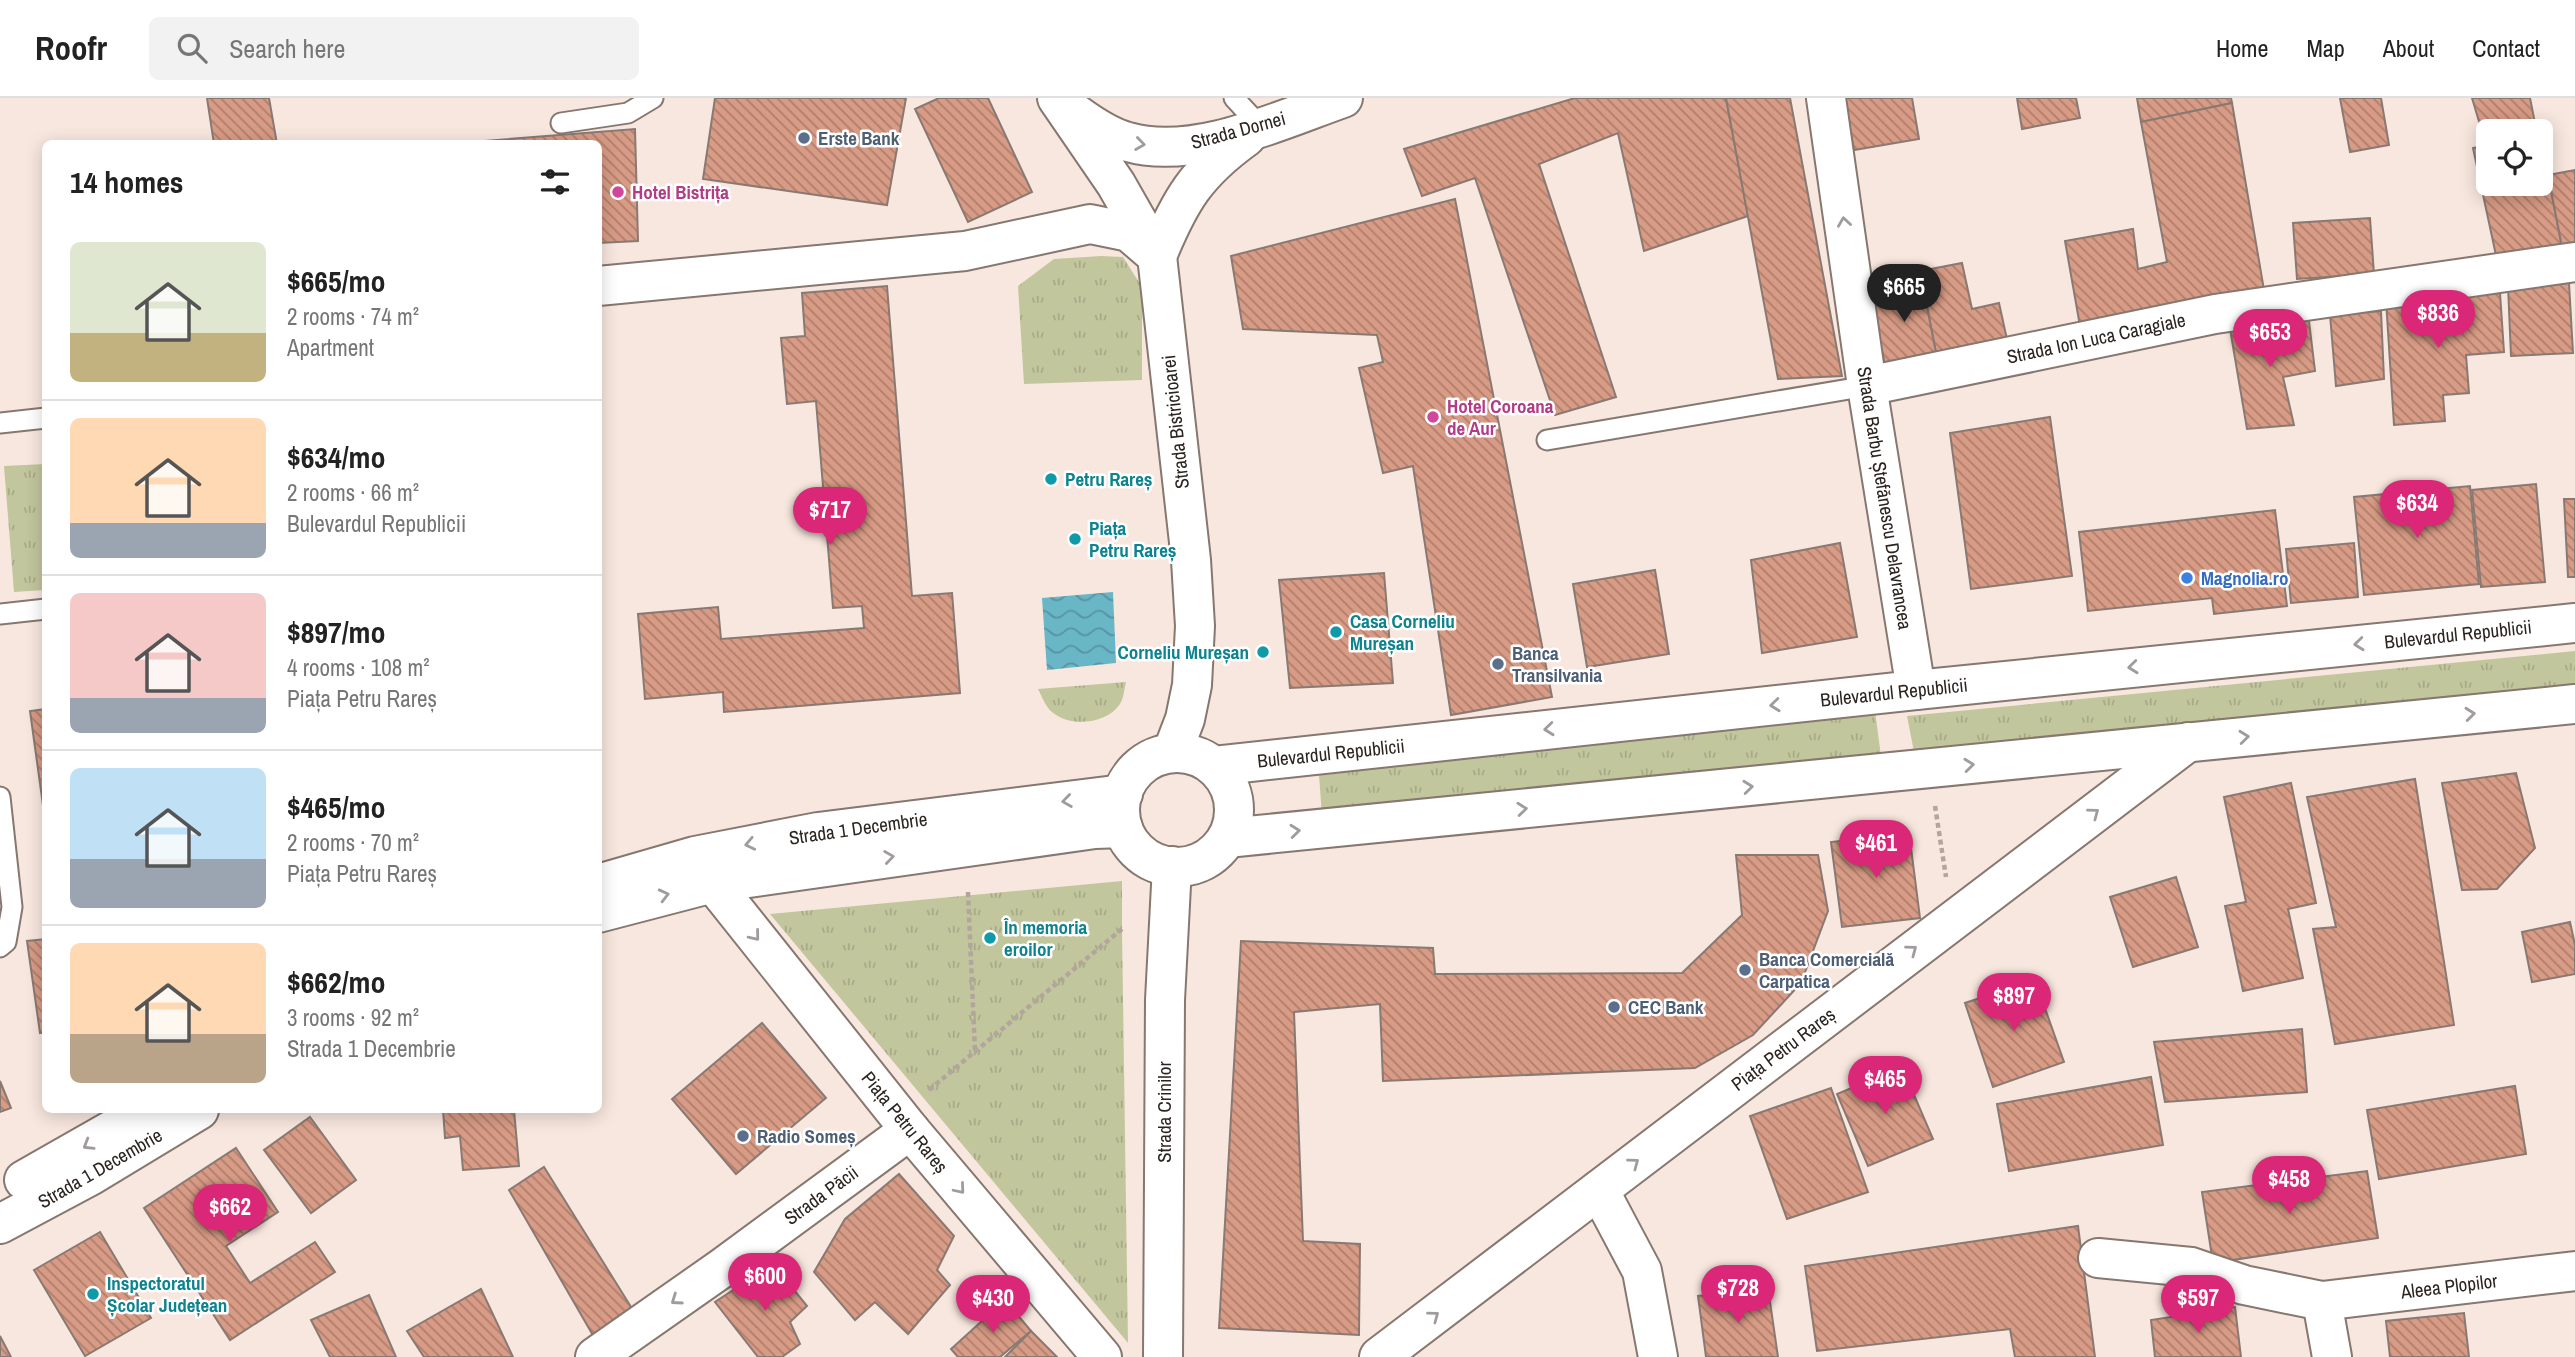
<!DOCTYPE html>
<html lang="en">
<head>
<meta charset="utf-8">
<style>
  :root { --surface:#fff; --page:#f2f2f2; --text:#222; --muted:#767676; --line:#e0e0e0; --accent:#db2777 }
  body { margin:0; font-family:"Archivo Narrow",sans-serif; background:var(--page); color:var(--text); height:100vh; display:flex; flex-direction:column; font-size:26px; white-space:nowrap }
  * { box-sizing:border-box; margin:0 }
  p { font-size:23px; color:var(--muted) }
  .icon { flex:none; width:38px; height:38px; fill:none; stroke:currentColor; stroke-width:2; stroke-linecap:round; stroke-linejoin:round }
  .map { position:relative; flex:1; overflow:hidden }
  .side { position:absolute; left:42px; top:42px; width:560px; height:973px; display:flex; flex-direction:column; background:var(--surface); border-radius:10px; box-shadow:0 4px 18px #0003 }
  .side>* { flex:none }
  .buttons { position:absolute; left:2476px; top:21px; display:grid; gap:14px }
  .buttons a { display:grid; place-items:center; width:77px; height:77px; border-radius:10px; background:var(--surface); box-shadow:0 4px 18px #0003; font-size:35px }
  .price { position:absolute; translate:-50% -60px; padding:0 16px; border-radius:24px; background:var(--accent); color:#fff; font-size:23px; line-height:46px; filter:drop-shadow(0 2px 4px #0008) }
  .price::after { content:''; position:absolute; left:50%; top:42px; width:21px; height:16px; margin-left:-10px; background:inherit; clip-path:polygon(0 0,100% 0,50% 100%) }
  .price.on { background:#222; color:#fff }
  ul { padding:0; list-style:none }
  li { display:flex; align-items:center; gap:21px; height:175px; padding:0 28px }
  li+li { border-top:2px solid var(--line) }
  li span { display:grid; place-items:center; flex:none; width:196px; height:140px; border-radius:10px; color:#555 }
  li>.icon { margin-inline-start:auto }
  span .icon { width:84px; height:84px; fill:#fffc; stroke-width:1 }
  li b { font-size:30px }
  h2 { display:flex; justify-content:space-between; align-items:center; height:84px; padding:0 28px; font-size:30px }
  header { display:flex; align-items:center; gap:42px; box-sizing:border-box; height:98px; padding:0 35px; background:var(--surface); border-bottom:2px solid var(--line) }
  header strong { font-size:33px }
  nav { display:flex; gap:38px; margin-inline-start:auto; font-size:24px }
  .search { width:490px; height:63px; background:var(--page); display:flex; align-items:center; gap:18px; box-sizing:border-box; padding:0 24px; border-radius:10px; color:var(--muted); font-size:26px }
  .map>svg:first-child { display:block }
  .grass { fill:url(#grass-tufts) }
  .water { fill:url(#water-waves) }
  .building { fill:url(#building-back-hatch); stroke:#897973; stroke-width:2 }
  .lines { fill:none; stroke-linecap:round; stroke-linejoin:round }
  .lane-casing { stroke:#86776f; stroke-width:23 }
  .street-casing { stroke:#86776f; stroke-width:42 }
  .secondary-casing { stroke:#86776f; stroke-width:42 }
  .primary-casing { stroke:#86776f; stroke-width:42 }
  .path { stroke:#b3a59e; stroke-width:4.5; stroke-dasharray:5 3.5; stroke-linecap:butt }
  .lane { stroke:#fff; stroke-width:19 }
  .street { stroke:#fff; stroke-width:38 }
  .secondary { stroke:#fff; stroke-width:38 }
  .primary { stroke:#fff; stroke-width:38 }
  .oneway { stroke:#a09c9b }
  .service-dot { fill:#5c6f8a; stroke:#fff; stroke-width:2.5 }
  .hotel-dot { fill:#d1479c; stroke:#fff; stroke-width:2.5 }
  .culture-dot { fill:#0f9aa8; stroke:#fff; stroke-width:2.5 }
  .shop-dot { fill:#3f7fe0; stroke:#fff; stroke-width:2.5 }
  .labels { text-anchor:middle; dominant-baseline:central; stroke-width:5; stroke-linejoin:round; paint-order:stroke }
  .street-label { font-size:19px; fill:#2b2421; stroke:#fff }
  .service-label { font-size:19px; font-weight:bold; fill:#4e5e75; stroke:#fff; text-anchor:start }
  .hotel-label { font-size:19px; font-weight:bold; fill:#b23c85; stroke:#fff; text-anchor:start }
  .culture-label { font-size:19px; font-weight:bold; fill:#0d838f; stroke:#fff; text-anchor:start }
  .shop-label { font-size:19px; font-weight:bold; fill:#366cbe; stroke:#fff; text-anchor:start }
</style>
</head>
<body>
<header>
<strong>Roofr</strong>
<div class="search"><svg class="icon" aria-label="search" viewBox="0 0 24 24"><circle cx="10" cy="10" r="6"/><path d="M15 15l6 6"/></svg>Search here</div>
<nav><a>Home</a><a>Map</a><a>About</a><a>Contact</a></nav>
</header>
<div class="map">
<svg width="2575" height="1259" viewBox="0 0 2575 1259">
  <defs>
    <pattern id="grass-tufts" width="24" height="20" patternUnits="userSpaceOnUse" patternTransform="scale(1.75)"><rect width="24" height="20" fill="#c2c69d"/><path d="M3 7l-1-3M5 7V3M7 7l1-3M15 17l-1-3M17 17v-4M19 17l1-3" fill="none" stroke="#a7aa87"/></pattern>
    <pattern id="water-waves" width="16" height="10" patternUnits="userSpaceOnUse" patternTransform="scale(1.75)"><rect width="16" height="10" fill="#69b6c7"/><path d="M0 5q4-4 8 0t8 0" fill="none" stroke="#5794a1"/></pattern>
    <pattern id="building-back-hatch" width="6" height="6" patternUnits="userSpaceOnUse" patternTransform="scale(1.75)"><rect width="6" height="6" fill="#d89b85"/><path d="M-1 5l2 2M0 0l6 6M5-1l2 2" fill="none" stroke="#af7e6c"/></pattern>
  </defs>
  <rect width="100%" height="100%" fill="#f8e7de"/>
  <g class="grass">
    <polygon points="1101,158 1123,159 1142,189 1142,282 1024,286 1018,188 1054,161"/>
    <polygon points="45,366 45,492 14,494 4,368"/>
    <polygon points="2575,553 2575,590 1914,654 1907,618"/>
    <path d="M1126,584C1124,591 1124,600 1120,606C1107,626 1070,630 1052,614C1046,609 1042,599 1038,591Z"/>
    <polygon points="1875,613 1881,658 1322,718 1319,677"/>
    <polygon points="1122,783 1122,831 1128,1245 770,816"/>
  </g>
  <polygon class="water" points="1113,494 1116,565 1047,572 1042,500"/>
  <g class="building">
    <polygon points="207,0 269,0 277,46 214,46"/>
    <polygon points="715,0 906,0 887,107 703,81"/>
    <polygon points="939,0 988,0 1032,94 968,124 915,11"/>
    <polygon points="1575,0 1726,0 1748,118 1644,153 1618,35 1539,66 1616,299 1555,317 1475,80 1422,98 1404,51"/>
    <polygon points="1726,0 1790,0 1842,278 1778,281"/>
    <polygon points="1844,0 1912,0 1919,41 1854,52"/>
    <polygon points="2017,0 2076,0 2080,20 2022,31"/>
    <polygon points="2137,0 2231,0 2232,5 2141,24"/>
    <polygon points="2340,0 2381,0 2389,47 2350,54"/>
    <polygon points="2472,0 2530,0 2536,30 2488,33 2488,39 2484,40"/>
    <polygon points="2232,5 2264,192 2080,228 2065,143 2133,131 2138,171 2167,164 2141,24"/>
    <polygon points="635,31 638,143 598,145 598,46 446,46"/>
    <polygon points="2488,47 2488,86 2541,86 2541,78 2548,77 2562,149 2497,162 2473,50"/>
    <polygon points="2575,72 2575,148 2562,149 2548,77"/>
    <polygon points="1455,101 1552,599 1451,617 1413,368 1383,375 1359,270 1383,264 1377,237 1243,231 1231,158"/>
    <polygon points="2370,120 2374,176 2297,181 2293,125"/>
    <polygon points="1962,165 1972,211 1999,205 2008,246 1937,260 1920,173"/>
    <polygon points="1920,173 1937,260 1886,273 1871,197"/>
    <polygon points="2569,185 2573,255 2511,258 2508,188"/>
    <polygon points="887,188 912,498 952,495 960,595 724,614 723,594 645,601 638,516 718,509 721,541 864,530 862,508 833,510 816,303 787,306 781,240 805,238 802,195"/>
    <polygon points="2500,195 2504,254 2466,257 2469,295 2443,297 2445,323 2394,327 2386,202"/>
    <polygon points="2381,213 2384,281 2336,288 2330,217"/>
    <polygon points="2309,223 2315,273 2283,279 2294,327 2247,331 2230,231"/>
    <polygon points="2050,319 2072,478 1971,491 1950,335"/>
    <polygon points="2536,386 2545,484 2481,489 2472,392"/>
    <polygon points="2470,388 2479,486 2364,497 2354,399"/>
    <polygon points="2564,401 2575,401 2575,479 2568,479"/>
    <polygon points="2275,412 2287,508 2214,516 2212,500 2088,513 2079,434"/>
    <polygon points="1840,445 1857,539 1762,555 1751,462"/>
    <polygon points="2354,445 2358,499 2291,505 2286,451"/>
    <polygon points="1655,472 1669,556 1587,569 1573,486"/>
    <polygon points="1384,475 1393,585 1290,590 1279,482"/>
    <polygon points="46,611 46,729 30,613"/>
    <polygon points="2516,675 2535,750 2497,791 2462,792 2442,685"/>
    <polygon points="2415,681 2454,927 2335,946 2313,831 2336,829 2307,699"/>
    <polygon points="2291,685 2316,805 2288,811 2303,880 2243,893 2225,808 2246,804 2224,699"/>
    <polygon points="1909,734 1920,820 1842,829 1831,744"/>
    <polygon points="1736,757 1818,757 1828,813 1801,885 1753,937 1695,970 1383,983 1380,906 1294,914 1303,1143 1360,1146 1359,1237 1219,1230 1241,843 1433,850 1435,876 1682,875 1742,817"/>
    <polygon points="2176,779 2198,849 2133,869 2110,799"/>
    <polygon points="2570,824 2575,847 2575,876 2532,884 2522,834"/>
    <polygon points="46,841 46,934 40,935 27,843"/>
    <polygon points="2035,882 2064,964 1993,989 1965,905"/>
    <polygon points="762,925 826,1000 736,1076 672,1001"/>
    <polygon points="2302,931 2307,994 2165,1004 2154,944"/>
    <polygon points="1902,969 1933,1041 1868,1068 1837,996"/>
    <polygon points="2151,979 2163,1047 2009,1073 1997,1006"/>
    <polygon points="0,983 11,1010 0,1014"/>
    <polygon points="2515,988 2526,1056 2379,1081 2367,1012"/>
    <polygon points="1831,990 1868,1094 1787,1121 1750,1018"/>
    <polygon points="443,1012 514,1012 519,1068 463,1072 460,1038 445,1040"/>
    <polygon points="310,1019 356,1082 311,1115 264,1052"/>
    <polygon points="236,1050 278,1114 226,1148 250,1185 315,1144 335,1174 230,1242 144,1110"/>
    <polygon points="544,1069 636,1217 598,1246 509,1092"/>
    <polygon points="2367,1073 2378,1140 2213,1165 2202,1094"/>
    <polygon points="899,1076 954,1138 937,1172 950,1187 908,1236 875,1204 855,1222 814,1174 845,1121"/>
    <polygon points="2078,1128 2095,1259 2015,1259 2010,1231 1817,1253 1805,1168"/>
    <polygon points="100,1134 151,1220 85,1258 34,1172"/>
    <polygon points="773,1166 807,1208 790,1224 800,1246 782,1259 758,1259 715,1204"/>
    <polygon points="1768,1190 1778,1259 1706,1259 1698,1198"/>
    <polygon points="481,1191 513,1259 424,1259 407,1233"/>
    <polygon points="369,1197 396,1259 330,1259 311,1222"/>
    <polygon points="1005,1202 1031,1233 1000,1259 958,1259 951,1251"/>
    <polygon points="2235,1209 2241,1259 2155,1259 2151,1222"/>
    <polygon points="2464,1215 2469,1259 2390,1259 2386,1223"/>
    <polygon points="1031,1233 1057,1259 1005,1259"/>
    <polygon points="0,1238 11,1259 0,1259"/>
  </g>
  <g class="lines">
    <defs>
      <g id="lane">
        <polyline points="1234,0 1260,28"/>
        <polyline points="561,25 628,15 653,0"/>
        <polyline points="0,325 46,320"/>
        <polyline points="1547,342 1867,288"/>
        <polyline points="0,516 46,511"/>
        <polyline points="0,699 12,809 6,844 0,849"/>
      </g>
      <g id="street">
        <polyline points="1826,0 1867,288 1916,592"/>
        <polyline points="598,188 965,153 1090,126 1129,134 1157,158"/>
        <polyline points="1867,288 2215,216 2575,164"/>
        <polyline points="713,785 910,1032 1102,1259"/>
        <polyline points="1599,1092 1642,1173 1658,1259"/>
        <polyline points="2098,1160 2191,1169 2244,1187 2322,1203 2575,1173"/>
        <polyline points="2322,1203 2332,1259"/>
        <polyline points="595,1259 722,1170 910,1032"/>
        <polyline points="1379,1259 2188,644"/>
      </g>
      <g id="secondary">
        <polyline points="1057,0 1116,86 1157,158 1191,462 1195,528 1192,587 1185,621 1172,655"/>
        <path d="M1072,13C1088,25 1108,39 1128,44C1194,63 1280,22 1343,0"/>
        <path d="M1157,158C1180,102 1196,75 1246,39"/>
        <polyline points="1163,1259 1165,902 1172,768"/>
      </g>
      <g id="primary">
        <circle cx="1177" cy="712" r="57"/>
        <polyline points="1214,668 1916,592 2575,525"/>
        <polyline points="1227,740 2575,606"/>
        <polyline points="598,786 695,758 818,734 1123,696"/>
        <polyline points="598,815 713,785 1095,731 1123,730"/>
        <polyline points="24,1082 147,1012"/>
        <polyline points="0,1126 90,1078 199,1012"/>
      </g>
    </defs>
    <use href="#lane" class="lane-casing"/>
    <use href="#street" class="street-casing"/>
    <use href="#secondary" class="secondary-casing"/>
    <use href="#primary" class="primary-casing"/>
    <g class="path">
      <polyline points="1935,708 1946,779"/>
      <polyline points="968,794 975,954"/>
      <polyline points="929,992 1122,831"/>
    </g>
    <use href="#lane" class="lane"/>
    <use href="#street" class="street"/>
    <use href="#secondary" class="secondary"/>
    <use href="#primary" class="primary"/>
  </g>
  <defs><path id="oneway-chevron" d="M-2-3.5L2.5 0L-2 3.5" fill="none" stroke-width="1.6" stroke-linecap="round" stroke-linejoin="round" transform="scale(1.75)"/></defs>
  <g class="oneway">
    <use href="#oneway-chevron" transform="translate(1140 46) rotate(8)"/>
    <use href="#oneway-chevron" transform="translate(1844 124) rotate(-98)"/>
    <use href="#oneway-chevron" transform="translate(2359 546) rotate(174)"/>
    <use href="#oneway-chevron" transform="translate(2133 569) rotate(174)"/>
    <use href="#oneway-chevron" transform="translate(1775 607) rotate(174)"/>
    <use href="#oneway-chevron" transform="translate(2470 616) rotate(-6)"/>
    <use href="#oneway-chevron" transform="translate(1549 631) rotate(174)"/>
    <use href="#oneway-chevron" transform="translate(2244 639) rotate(-6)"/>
    <use href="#oneway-chevron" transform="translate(1969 667) rotate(-6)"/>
    <use href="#oneway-chevron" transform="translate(1748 689) rotate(-6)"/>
    <use href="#oneway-chevron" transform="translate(1067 703) rotate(172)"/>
    <use href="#oneway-chevron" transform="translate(1522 711) rotate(-6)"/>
    <use href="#oneway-chevron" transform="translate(2094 715) rotate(-37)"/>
    <use href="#oneway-chevron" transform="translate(1295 733) rotate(-6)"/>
    <use href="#oneway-chevron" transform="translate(750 746) rotate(168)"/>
    <use href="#oneway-chevron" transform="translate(889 759) rotate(-8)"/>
    <use href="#oneway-chevron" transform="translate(664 797) rotate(-14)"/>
    <use href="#oneway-chevron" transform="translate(755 838) rotate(51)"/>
    <use href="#oneway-chevron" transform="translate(1912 852) rotate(-37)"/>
    <use href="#oneway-chevron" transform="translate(88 1047) rotate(149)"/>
    <use href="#oneway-chevron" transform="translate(1634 1065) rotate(-37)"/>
    <use href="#oneway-chevron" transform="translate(960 1091) rotate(50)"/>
    <use href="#oneway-chevron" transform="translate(676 1202) rotate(145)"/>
    <use href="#oneway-chevron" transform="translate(1434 1218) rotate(-37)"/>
  </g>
  <g class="service-dot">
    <circle cx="804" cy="40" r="7"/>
    <circle cx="1498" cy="566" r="7"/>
    <circle cx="1745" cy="872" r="7"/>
    <circle cx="1614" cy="909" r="7"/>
    <circle cx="743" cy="1038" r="7"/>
  </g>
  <g class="hotel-dot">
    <circle cx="618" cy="94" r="7"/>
    <circle cx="1433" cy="319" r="7"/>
  </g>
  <g class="culture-dot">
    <circle cx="1051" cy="381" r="7"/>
    <circle cx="1075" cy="441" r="7"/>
    <circle cx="1336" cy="534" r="7"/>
    <circle cx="1263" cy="554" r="7"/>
    <circle cx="990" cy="840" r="7"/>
    <circle cx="93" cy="1196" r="7"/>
  </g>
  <circle class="shop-dot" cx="2187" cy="480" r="7"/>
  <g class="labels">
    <g class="street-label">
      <text transform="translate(1238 32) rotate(-15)">Strada Dornei</text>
      <text transform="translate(2096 240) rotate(-12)">Strada Ion Luca Caragiale</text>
      <text transform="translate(1175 324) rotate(-96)">Strada Bistricioarei</text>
      <text transform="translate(1885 400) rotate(81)">Strada Barbu Ștefănescu Delavrancea</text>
      <text transform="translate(2458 536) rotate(-6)">Bulevardul Republicii</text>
      <text transform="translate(1894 594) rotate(-6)">Bulevardul Republicii</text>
      <text transform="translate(1331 655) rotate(-6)">Bulevardul Republicii</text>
      <text transform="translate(858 730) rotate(-8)">Strada 1 Decembrie</text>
      <text transform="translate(1783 951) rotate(-37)">Piața Petru Rareș</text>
      <text transform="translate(1164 1014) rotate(-90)">Strada Crinilor</text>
      <text transform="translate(905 1024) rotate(51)">Piața Petru Rareș</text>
      <text transform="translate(100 1070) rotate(-30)">Strada 1 Decembrie</text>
      <text transform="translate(821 1097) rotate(-36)">Strada Păcii</text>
      <text transform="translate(2449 1188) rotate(-7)">Aleea Plopilor</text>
    </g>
    <g class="service-label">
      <text x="818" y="40">Erste Bank</text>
      <text x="1512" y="555">Banca<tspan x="1512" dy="22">Transilvania</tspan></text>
      <text x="1759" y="861">Banca Comercială<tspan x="1759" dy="22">Carpatica</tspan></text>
      <text x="1628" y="909">CEC Bank</text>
      <text x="757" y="1038">Radio Someș</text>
    </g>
    <g class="hotel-label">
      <text x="632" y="94">Hotel Bistrița</text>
      <text x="1447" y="308">Hotel Coroana<tspan x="1447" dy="22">de Aur</tspan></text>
    </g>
    <g class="culture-label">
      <text x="1065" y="381">Petru Rareș</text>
      <text x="1089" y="430">Piața<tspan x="1089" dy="22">Petru Rareș</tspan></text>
      <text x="1350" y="523">Casa Corneliu<tspan x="1350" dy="22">Mureșan</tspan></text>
      <text x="1249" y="554" text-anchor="end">Corneliu Mureșan</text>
      <text x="1004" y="829">În memoria<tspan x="1004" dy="22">eroilor</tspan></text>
      <text x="107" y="1185">Inspectoratul<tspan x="107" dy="22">Școlar Județean</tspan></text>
    </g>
    <g class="shop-label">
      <text x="2201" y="480">Magnolia.ro</text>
    </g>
  </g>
</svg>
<div class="buttons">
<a><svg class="icon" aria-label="locate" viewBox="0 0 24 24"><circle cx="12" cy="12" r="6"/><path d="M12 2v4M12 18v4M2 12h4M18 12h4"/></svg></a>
</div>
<b class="price on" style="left:1904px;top:226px">$665</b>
<b class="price" style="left:2438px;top:252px">$836</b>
<b class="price" style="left:2270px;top:271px">$653</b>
<b class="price" style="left:2417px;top:442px">$634</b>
<b class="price" style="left:830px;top:449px">$717</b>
<b class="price" style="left:1876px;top:782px">$461</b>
<b class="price" style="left:2014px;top:935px">$897</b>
<b class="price" style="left:1885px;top:1018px">$465</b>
<b class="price" style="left:2289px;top:1118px">$458</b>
<b class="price" style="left:230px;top:1146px">$662</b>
<b class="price" style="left:765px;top:1215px">$600</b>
<b class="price" style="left:1738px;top:1227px">$728</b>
<b class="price" style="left:993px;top:1237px">$430</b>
<b class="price" style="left:2198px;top:1237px">$597</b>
<section class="side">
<h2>14 homes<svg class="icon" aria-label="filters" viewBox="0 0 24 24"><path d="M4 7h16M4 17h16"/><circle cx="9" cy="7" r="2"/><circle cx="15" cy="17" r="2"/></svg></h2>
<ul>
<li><span style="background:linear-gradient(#dfe7d0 65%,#c2b280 0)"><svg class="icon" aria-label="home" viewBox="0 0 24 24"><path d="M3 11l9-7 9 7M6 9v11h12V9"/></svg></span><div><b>$665/mo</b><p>2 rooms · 74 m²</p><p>Apartment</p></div></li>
<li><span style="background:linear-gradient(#ffd9b3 75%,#9aa5b1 0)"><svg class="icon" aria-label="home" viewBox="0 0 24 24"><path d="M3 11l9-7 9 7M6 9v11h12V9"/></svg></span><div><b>$634/mo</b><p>2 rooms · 66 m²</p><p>Bulevardul Republicii</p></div></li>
<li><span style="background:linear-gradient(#f6c9c9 75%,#9aa5b1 0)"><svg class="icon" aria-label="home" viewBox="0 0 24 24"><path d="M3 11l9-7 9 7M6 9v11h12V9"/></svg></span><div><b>$897/mo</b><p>4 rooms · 108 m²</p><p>Piața Petru Rareș</p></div></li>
<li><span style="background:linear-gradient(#bfe0f5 65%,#9aa5b1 0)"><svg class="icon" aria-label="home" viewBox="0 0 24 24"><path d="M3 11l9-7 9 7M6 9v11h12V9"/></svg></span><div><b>$465/mo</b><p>2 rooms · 70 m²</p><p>Piața Petru Rareș</p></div></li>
<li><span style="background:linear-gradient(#ffd9b3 65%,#b9a48a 0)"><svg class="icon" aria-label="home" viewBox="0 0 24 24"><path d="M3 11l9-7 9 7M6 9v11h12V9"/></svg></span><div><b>$662/mo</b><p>3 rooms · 92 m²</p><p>Strada 1 Decembrie</p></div></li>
</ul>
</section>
</div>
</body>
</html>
